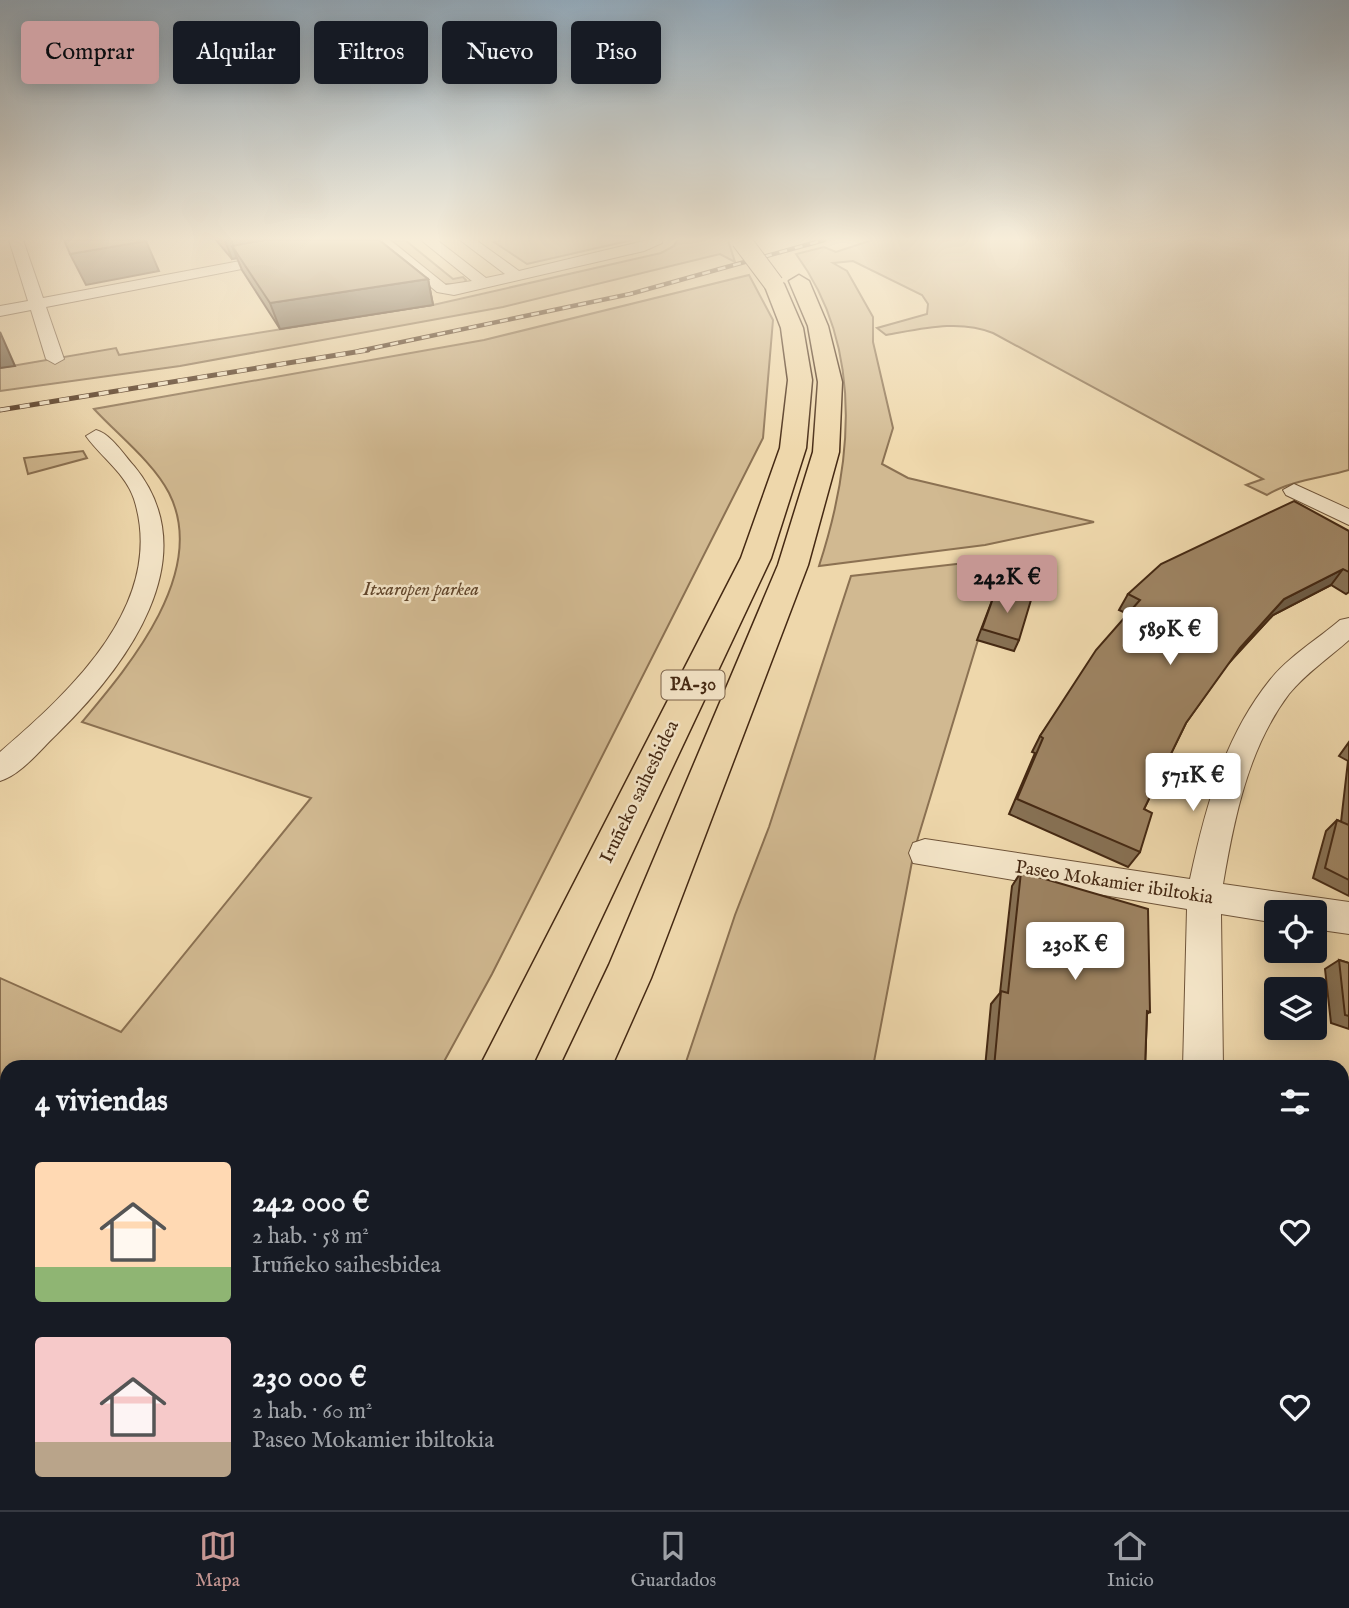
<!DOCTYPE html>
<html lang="es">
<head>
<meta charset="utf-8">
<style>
  :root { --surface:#171b24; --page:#20242c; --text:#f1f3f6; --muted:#9ea1a6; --line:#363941; --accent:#c59692 }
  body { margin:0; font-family:"IM FELL English",serif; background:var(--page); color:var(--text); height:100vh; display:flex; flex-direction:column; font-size:26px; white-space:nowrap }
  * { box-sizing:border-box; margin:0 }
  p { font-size:23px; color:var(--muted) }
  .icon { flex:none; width:38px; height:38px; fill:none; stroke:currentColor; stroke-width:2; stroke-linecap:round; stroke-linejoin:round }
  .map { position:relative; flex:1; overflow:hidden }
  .sheet { position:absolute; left:0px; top:1060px; width:1349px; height:450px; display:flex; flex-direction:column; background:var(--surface); border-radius:21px 21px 0 0; box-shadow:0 4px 18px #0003 }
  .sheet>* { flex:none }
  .hud { position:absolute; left:21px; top:21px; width:700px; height:63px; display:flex; gap:14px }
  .controls { position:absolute; left:1264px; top:900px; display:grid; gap:14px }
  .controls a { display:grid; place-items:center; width:63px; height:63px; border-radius:7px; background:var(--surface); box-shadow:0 4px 18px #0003; font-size:35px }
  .price { position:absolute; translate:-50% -60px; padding:0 16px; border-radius:7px; background:#fff; color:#222; font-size:23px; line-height:46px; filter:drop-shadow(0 2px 4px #0008) }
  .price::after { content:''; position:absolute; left:50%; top:42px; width:21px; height:16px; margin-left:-10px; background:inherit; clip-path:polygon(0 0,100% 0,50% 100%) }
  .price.selected { background:var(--accent); color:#111 }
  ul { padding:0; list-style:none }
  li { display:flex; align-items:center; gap:21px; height:175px; padding:0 35px }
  li span { display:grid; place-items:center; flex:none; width:196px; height:140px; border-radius:7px; color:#555 }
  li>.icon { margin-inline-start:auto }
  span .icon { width:84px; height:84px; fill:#fffc; stroke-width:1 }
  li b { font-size:30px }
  h2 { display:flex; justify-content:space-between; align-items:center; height:84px; padding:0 35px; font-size:30px }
  .chip { padding:0 24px; border-radius:7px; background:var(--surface); box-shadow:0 4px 18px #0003; font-size:24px; line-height:63px }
  .chip.selected { background:var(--accent); color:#111 }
  .menu { display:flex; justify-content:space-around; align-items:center; height:98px; border-top:2px solid var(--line); background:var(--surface); font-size:19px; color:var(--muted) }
  .menu a { display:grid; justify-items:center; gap:4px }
  .menu .selected { color:var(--accent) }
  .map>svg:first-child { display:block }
  .green { fill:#d1b991; stroke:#8b7152; stroke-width:2 }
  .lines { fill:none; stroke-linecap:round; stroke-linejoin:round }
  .street-casing { stroke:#6f5439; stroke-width:2 }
  .highway-casing { stroke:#452913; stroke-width:3 }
  .street { fill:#f4e5c8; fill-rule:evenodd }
  .highway { fill:#eed7ab; fill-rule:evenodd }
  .rail-far1-casing { stroke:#452913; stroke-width:4.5 }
  .rail-casing { stroke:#452913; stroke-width:5 }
  .rail-far1 { stroke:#f4e5c8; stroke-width:2.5; stroke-dasharray:8; stroke-linecap:butt }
  .rail { stroke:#f4e5c8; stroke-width:3.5; stroke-dasharray:10; stroke-linecap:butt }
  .highway-bridge-casing { stroke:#452913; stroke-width:21; stroke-linecap:butt }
  .highway-bridge { stroke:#eed7ab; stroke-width:19 }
  .wall { fill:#877154; stroke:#452913; stroke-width:2 }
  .shaded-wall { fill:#6e5c45; stroke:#452913; stroke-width:2 }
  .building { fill:#9d8362; stroke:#452913; stroke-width:2 }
  .labels { text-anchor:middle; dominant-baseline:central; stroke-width:5; stroke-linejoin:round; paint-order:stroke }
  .shield { fill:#f4e5c8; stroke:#7a6149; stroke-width:2 }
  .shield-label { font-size:18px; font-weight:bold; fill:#452913 }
  .park-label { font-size:19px; font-style:italic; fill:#61462c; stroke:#f4e5c8 }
  .street-label { font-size:19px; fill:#452913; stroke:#f4e5c8 }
</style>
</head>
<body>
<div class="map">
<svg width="1349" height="1510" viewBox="0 0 1349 1510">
  <rect width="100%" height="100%" fill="#eed7ab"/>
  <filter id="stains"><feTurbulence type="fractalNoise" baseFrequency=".00286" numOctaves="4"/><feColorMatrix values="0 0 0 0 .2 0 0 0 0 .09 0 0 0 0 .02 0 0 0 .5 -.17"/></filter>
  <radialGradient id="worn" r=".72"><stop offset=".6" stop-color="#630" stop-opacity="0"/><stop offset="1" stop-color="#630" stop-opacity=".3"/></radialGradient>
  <g class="green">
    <polygon points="405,240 453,279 463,277 466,280 463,284 443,284 392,241"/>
    <polygon points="501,240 632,240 527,264 494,242"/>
    <polygon points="677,240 728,240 735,262 720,254 503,307 180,366 0,391 0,368 116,348 119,355 433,305 661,253 674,246"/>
    <path d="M872,240H1349V470C1322,478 1291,480 1267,495L1246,485L1263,479L993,333C959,319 921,329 886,335L877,328L927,314L928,304L922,295L853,261L833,263L847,271L873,317V342L893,428L882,464L908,478L1094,522L985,545L819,566C853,462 864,347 796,254L824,247L836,252Z"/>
    <path d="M749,275L773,320L763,438L492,974L441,1067L7,1068V1131L0,1127V978L121,1032L311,798L82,722C129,666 209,572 169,493C153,462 118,435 94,409L484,340Z"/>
    <polygon points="83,451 87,458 28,474 24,458"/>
    <polygon points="983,561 1037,584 1026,611 978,640 914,851 873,1067 684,1068 735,915 769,827 851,576"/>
    <polygon points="7,1176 7,1503 203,1503 199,1510 0,1510 0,1185"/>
    <polygon points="538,1503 791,1503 790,1510 535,1510"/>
  </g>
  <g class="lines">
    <defs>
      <g id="street">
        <polygon points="9,240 23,240 43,298 278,254 285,258 278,262 46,307 64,359 55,364 46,359 31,310 0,316 0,306 28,301"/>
        <polygon points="374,240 390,240 446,285 472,281 421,240 437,240 486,278 505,274 460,240 476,240 519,271 648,240 662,240 662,243 644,251 454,295 437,292"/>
        <path d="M96,430C111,434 124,455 134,466C209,557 125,668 57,734C40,750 22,774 0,781V752C71,691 167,603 134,499C126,474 101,457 86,436Z"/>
        <polygon points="1294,484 1349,509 1349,525 1286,495 1283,490"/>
        <path d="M1349,618V640C1330,657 1305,674 1289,694C1248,748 1234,819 1223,884L1349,902V934L1314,929V912H1276V923L1221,914L1223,1068H1183L1187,909L913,863L909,853L913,843L925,839L1190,879C1205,809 1224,737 1270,680C1288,657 1318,639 1340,620Z"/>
        <rect x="1205" y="1503" width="54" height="7"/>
      </g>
      <g id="highway">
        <polygon points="799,275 809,281 828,326 842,382 839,452 808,565 651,978 611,1068 560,1068 609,965 778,565 813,452 818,382 808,326 789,281"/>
        <polygon points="774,278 784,284 803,328 812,380 806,448 771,558 531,1068 479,1068 741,558 780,448 788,380 781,328 764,284"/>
        <polygon points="253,1503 322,1503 320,1510 250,1510"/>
        <polygon points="349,1503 418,1503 416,1510 346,1510"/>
      </g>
    </defs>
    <use href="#street" class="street-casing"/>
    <use href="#highway" class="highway-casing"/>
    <use href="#street" class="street"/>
    <use href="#highway" class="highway"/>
    <defs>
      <polyline id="rail-far1" points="359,351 630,294 824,240"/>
      <polyline id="rail" points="0,410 368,350"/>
    </defs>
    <use href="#rail-far1" class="rail-far1-casing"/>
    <use href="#rail" class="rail-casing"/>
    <use href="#rail-far1" class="rail-far1"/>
    <use href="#rail" class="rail"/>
    <defs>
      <polyline id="highway-bridge" points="741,240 774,284"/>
    </defs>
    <use href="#highway-bridge" class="highway-bridge-casing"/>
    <use href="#highway-bridge" class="highway-bridge"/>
  </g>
  <g class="wall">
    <polygon points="216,240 379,240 428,279 433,305 280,329 242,270 237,258 232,259"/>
    <polygon points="1349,531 1349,592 1346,594 1331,585 1273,615 1229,662 1186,723 1144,809 1140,852 1128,867 1009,814 1035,753 1032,752 1040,736 1128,614 1119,610 1128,594"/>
    <polygon points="996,590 1019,640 1014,651 977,640"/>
    <polygon points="1349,742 1349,896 1313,878 1326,831 1337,820 1341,822 1348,761 1339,756"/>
    <polygon points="1021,872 1150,1012 1147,1014 1145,1068 985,1068 991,1004 1000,993 1012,886"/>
    <polygon points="1339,960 1349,963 1349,1029 1331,1023 1325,969"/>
    <polygon points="1342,1150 1349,1152 1349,1235 1343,1233 1342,1230"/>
    <polygon points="945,1503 1160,1503 1160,1510 944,1510"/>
  </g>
  <g class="shaded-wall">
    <polygon points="225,240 331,240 232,246 237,258 232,259"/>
    <polygon points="146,241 159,271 86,285 70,254"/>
    <polygon points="428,279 433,305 280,329 270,303"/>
    <polygon points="0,332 15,366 0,368"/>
    <polygon points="1343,569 1331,585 1273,615 1228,664 1240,648 1284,599"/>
  </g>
  <g class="building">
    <polygon points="64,240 145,240 146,241 70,254"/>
    <polygon points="264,240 379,240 428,279 270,303 232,246"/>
    <polygon points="1294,501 1349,531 1349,572 1343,569 1284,599 1240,648 1186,723 1144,809 1152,813 1140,852 1017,799 1043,738 1040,736 1096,650 1140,600 1128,594 1161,564"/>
    <polygon points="996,590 1031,600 1019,640 982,629"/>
    <polygon points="1337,820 1349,825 1349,880 1325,868"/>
    <polygon points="1021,872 1148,909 1150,1012 1147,1011 1145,1068 994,1068 1001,991 1008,993"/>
    <polygon points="1339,960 1349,963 1349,1016 1345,1015"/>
    <polygon points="1342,1150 1349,1152 1349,1180"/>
    <polygon points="957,1503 1160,1503 1160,1510 956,1510"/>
  </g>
  <linearGradient id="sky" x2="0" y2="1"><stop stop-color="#93aabb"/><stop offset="0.53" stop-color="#f7edd9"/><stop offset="1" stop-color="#f7edd9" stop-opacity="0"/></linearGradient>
  <rect width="1349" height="451" fill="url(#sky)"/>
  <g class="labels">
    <rect class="shield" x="661.5" y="670.5" width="63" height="29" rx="5"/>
    <g class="shield-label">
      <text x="693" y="685">PA-30</text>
    </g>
    <g class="park-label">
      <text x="421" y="590">Itxaropen parkea</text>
    </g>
    <g class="street-label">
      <text transform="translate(640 792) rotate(-64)">Iruñeko saihesbidea</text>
      <text transform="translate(1114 883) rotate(9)">Paseo Mokamier ibiltokia</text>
    </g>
  </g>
  <rect width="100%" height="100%" filter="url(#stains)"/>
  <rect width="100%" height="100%" fill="url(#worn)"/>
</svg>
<div class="controls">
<a><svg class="icon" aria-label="locate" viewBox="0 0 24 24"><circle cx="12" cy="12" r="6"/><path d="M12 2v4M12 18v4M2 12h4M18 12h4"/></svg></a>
<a><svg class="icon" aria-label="layers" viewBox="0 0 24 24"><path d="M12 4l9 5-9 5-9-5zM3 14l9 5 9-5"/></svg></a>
</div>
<b class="price selected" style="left:1007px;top:615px">242K €</b>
<b class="price" style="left:1170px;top:667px">589K €</b>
<b class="price" style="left:1193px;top:813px">571K €</b>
<b class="price" style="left:1075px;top:982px">230K €</b>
<div class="hud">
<a class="chip selected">Comprar</a>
<a class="chip">Alquilar</a>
<a class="chip">Filtros</a>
<a class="chip">Nuevo</a>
<a class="chip">Piso</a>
</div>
<section class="sheet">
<h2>4 viviendas<svg class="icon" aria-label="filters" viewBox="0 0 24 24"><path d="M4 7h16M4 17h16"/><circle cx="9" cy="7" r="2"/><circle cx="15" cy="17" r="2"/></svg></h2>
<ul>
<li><span style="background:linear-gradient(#ffd9b3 75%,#8fb573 0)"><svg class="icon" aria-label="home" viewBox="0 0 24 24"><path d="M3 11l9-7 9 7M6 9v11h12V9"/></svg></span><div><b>242 000 €</b><p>2 hab. · 58 m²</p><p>Iruñeko saihesbidea</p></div><svg class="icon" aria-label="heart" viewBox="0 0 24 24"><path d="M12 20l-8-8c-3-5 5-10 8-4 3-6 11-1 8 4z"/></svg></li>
<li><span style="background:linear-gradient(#f6c9c9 75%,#b9a48a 0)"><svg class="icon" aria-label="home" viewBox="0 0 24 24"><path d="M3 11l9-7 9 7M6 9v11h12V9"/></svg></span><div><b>230 000 €</b><p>2 hab. · 60 m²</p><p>Paseo Mokamier ibiltokia</p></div><svg class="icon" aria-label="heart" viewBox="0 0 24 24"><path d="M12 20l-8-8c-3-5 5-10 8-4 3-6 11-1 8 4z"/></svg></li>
</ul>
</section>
</div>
<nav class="menu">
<a class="selected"><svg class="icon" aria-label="map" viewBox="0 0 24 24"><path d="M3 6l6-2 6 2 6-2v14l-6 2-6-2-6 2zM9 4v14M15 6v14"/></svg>Mapa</a>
<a><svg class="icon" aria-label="saved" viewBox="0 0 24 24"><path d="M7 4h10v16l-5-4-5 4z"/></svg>Guardados</a>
<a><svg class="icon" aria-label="home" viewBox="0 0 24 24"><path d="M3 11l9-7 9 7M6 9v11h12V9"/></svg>Inicio</a>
</nav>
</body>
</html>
